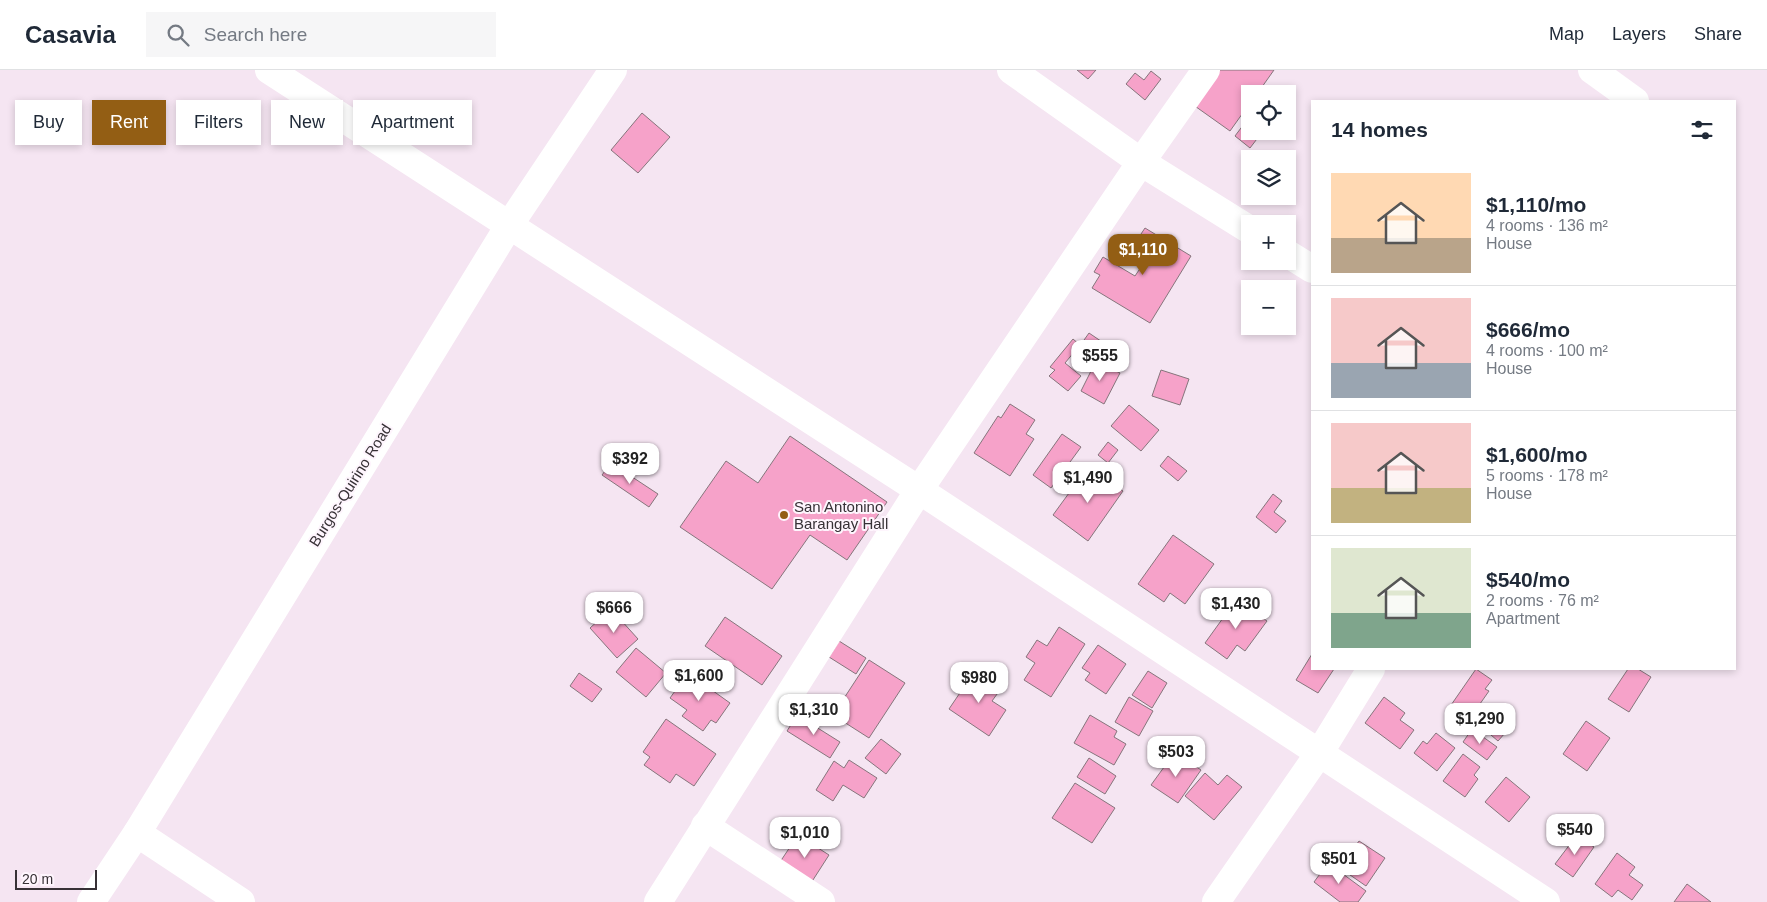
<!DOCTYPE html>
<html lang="en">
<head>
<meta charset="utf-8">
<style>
  :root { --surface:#fff; --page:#f6f6f7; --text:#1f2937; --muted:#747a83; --line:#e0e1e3; --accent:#935e14 }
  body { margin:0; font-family:Helvetica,sans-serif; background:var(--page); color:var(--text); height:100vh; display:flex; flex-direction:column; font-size:19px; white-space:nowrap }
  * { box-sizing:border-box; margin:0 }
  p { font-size:16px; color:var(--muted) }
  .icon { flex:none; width:28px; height:28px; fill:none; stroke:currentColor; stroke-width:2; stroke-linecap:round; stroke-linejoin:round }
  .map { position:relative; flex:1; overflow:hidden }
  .drawer { position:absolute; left:1311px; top:30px; width:425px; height:570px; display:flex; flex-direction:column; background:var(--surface); border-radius:0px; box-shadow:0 2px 8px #0003 }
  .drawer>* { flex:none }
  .hud { position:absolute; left:15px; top:30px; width:475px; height:45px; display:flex; gap:10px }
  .fabs { position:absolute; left:1241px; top:15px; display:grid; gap:10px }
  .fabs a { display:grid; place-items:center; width:55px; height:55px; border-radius:0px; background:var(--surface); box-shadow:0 2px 8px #0003; font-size:25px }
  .scale { position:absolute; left:15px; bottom:12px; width:82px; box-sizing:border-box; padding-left:5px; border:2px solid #373136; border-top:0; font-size:14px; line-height:18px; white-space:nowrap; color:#373136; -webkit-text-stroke:4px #fef5fd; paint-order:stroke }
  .price { position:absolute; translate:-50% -42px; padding:0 11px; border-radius:10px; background:#fff; color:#222; font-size:16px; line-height:32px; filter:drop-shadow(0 1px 2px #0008) }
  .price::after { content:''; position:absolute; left:50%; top:30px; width:15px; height:11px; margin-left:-8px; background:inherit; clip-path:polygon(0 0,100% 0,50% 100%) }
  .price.current { background:var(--accent); color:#fff }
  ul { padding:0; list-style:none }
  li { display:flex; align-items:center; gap:15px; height:125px; padding:0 20px }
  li+li { border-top:1px solid var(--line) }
  li span { display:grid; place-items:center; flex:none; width:140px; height:100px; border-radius:0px; color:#555 }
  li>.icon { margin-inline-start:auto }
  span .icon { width:60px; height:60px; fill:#fffc; stroke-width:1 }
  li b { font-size:21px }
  h2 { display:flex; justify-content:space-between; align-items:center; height:60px; padding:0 20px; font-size:21px }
  .tag { padding:0 18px; border-radius:0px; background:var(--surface); box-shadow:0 2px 8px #0003; font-size:18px; line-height:45px }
  .tag.current { background:var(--accent); color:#fff }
  header { display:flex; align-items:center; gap:30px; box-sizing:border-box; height:70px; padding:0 25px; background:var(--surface); border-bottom:1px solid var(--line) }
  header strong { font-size:24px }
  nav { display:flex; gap:28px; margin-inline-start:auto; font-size:18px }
  .search { width:350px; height:45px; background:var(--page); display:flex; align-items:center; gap:12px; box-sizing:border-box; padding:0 18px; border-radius:0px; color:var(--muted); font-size:19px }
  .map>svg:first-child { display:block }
  .building { fill:#f6a2c9; stroke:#86757c }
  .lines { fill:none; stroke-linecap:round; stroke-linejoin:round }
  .minor { stroke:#fff; stroke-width:28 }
  .poi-dot { fill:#935e14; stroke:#fef5fd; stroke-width:2 }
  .labels { text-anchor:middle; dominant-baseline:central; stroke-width:4; stroke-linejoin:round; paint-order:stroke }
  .street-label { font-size:15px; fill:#373136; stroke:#fef5fd }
  .poi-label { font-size:15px; fill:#373136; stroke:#fef5fd; text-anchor:start }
</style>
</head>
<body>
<header>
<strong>Casavia</strong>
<div class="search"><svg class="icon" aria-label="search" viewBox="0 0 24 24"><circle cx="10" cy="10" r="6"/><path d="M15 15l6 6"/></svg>Search here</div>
<nav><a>Map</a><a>Layers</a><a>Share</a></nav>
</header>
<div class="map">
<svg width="1767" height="832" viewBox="0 0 1767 832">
  <rect width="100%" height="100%" fill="#f5e5f2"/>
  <g class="building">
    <polygon points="1077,0 1096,0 1088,9"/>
    <polygon points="1217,0 1274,0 1257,24 1250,24 1250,33 1230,61 1192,34"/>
    <polygon points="1151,1 1161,9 1145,30 1126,14 1135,3 1144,10"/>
    <polygon points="642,43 670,67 638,103 611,80"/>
    <polygon points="1250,46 1250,61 1263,61 1250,78 1235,66"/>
    <polygon points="1145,158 1191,186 1150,253 1092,218 1100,205 1094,202 1103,187 1135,206 1147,188 1131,179"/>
    <polygon points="1089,263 1120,284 1112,295 1098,285 1089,298 1072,287"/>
    <polygon points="1073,269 1080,275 1065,293 1081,306 1068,321 1049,306 1055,300 1050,297"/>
    <polygon points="1096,291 1120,303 1104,334 1081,321"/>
    <polygon points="1161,300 1189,309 1180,335 1152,326"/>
    <polygon points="1010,334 1035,350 1026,364 1034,369 1010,406 974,383 998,346 1001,348"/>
    <polygon points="1129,335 1159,360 1141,381 1111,356"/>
    <polygon points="1062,364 1081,377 1051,418 1033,405"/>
    <polygon points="790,366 887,432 847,490 810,465 772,519 680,457 726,391 758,413"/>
    <polygon points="1108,372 1118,380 1108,393 1098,385"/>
    <polygon points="1168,386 1187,401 1178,411 1160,396"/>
    <polygon points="611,393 658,424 649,437 602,405"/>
    <polygon points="1088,397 1123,421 1088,471 1053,445"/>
    <polygon points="1273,424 1282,431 1274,442 1286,451 1276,463 1256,447"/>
    <polygon points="1173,465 1214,494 1185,534 1170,523 1164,532 1138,514"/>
    <polygon points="1236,530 1267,551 1245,581 1237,575 1227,589 1205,573"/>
    <polygon points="611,539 638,569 617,588 590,558"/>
    <polygon points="725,547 782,586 762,615 705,576"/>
    <polygon points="1059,557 1085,574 1051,627 1024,610 1035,593 1026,587 1037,570 1047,576"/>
    <polygon points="839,571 866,588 856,604 829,587"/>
    <polygon points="1098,575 1126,594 1106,624 1085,610 1090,603 1082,598"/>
    <polygon points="636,578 666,603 646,627 616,602"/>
    <polygon points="1312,584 1312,599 1334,599 1318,623 1296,610"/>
    <polygon points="869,590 905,613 869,668 833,645"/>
    <polygon points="1476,599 1492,610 1485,619 1489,621 1468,651 1449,638"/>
    <polygon points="1628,599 1638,599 1651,607 1629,642 1608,629"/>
    <polygon points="1148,601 1167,613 1152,638 1132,625"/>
    <polygon points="974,602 1000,620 992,631 1006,640 989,666 949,639"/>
    <polygon points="579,603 602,619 592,632 570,616"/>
    <polygon points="688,603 730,633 716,653 711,650 703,661 682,646 687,640 670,628"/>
    <polygon points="1129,627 1153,641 1139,666 1115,652"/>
    <polygon points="1384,627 1405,643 1400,650 1414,660 1400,679 1365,653"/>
    <polygon points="1490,638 1512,655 1498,671 1477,653"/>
    <polygon points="797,645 840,672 830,688 787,661"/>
    <polygon points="1090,645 1117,661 1114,667 1126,674 1114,695 1074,673"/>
    <polygon points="666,649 716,684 694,716 676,704 670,713 644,695 650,687 643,682"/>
    <polygon points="1586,651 1610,668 1587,701 1563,684"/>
    <polygon points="1472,659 1497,677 1487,690 1463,672"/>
    <polygon points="1436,663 1455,678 1437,701 1414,683 1423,671 1427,674"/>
    <polygon points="881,669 901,684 886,704 865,688"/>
    <polygon points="1175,682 1201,700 1178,733 1151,715"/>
    <polygon points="1463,684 1480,697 1474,705 1478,709 1465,727 1443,711"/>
    <polygon points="1089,688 1116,706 1105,724 1077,707"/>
    <polygon points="849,690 877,708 864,728 843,715 833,731 816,720 834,691 844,698"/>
    <polygon points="1205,703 1218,715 1227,705 1242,717 1214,750 1185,726"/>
    <polygon points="1506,707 1530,727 1509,752 1485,732"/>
    <polygon points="1075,713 1115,738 1092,773 1052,748"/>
    <polygon points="798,765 829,785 811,813 780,792"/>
    <polygon points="1577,765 1594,777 1573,807 1555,794"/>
    <polygon points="1359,771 1385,788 1366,816 1340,798"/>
    <polygon points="1617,783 1635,797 1629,805 1643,815 1632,830 1618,820 1612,827 1595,814"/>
    <polygon points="1328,793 1366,821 1358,832 1340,832 1314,812"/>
    <polygon points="1687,814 1711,832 1674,832"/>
  </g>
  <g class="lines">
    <g class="minor">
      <polyline points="269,0 919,420 1546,832"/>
      <polyline points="1011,0 1141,92 1250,160"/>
      <polyline points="1592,0 1635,31"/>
      <polyline points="1288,184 1312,199"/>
      <polyline points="705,756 821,832"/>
      <polyline points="137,763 241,832"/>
      <polyline points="91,832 137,763 510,154 613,0"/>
      <polyline points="658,832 919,420 1141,92 1206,0"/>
      <polyline points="1216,832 1320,682 1371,599"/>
    </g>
  </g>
  <circle class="poi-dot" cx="784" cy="445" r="5"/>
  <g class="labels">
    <g class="street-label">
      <text transform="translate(350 415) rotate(-58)">Burgos-Quirino Road</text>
    </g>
    <g class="poi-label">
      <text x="794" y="436">San Antonino<tspan x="794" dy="17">Barangay Hall</tspan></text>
    </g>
  </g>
</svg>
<div class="fabs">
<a><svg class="icon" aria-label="locate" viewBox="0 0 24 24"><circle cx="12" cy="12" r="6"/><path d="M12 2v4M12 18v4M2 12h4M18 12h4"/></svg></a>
<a><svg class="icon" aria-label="layers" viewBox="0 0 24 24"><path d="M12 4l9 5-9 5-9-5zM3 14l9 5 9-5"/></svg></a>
<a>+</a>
<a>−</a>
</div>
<div class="scale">20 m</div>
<b class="price current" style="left:1143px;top:206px">$1,110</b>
<b class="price" style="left:1100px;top:312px">$555</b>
<b class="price" style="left:630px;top:415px">$392</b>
<b class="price" style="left:1088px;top:434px">$1,490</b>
<b class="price" style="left:1236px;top:560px">$1,430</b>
<b class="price" style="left:614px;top:564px">$666</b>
<b class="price" style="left:699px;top:632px">$1,600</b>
<b class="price" style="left:979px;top:634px">$980</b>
<b class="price" style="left:814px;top:666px">$1,310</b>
<b class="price" style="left:1480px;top:675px">$1,290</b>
<b class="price" style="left:1176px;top:708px">$503</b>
<b class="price" style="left:1575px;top:786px">$540</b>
<b class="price" style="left:805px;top:789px">$1,010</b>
<b class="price" style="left:1339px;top:815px">$501</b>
<div class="hud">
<a class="tag">Buy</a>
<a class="tag current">Rent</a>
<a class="tag">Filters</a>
<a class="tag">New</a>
<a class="tag">Apartment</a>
</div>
<section class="drawer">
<h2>14 homes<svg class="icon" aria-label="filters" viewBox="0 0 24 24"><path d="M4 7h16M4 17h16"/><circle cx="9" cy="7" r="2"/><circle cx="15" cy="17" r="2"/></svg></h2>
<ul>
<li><span style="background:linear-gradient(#ffd9b3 65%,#b9a48a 0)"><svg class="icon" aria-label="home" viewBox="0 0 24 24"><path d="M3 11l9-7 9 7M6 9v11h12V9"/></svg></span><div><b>$1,110/mo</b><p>4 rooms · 136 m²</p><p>House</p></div></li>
<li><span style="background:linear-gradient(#f6c9c9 65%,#9aa5b1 0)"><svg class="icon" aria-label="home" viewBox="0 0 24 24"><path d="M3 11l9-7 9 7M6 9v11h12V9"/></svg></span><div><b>$666/mo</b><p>4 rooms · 100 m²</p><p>House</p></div></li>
<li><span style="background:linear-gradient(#f6c9c9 65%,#c2b280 0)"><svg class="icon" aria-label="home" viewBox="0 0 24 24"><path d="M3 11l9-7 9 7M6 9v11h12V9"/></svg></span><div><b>$1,600/mo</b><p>5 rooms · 178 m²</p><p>House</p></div></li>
<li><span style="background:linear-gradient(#dfe7d0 65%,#7fa58c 0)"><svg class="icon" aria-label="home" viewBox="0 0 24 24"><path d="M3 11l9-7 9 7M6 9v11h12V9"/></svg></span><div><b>$540/mo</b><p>2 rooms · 76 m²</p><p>Apartment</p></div></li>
</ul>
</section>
</div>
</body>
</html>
